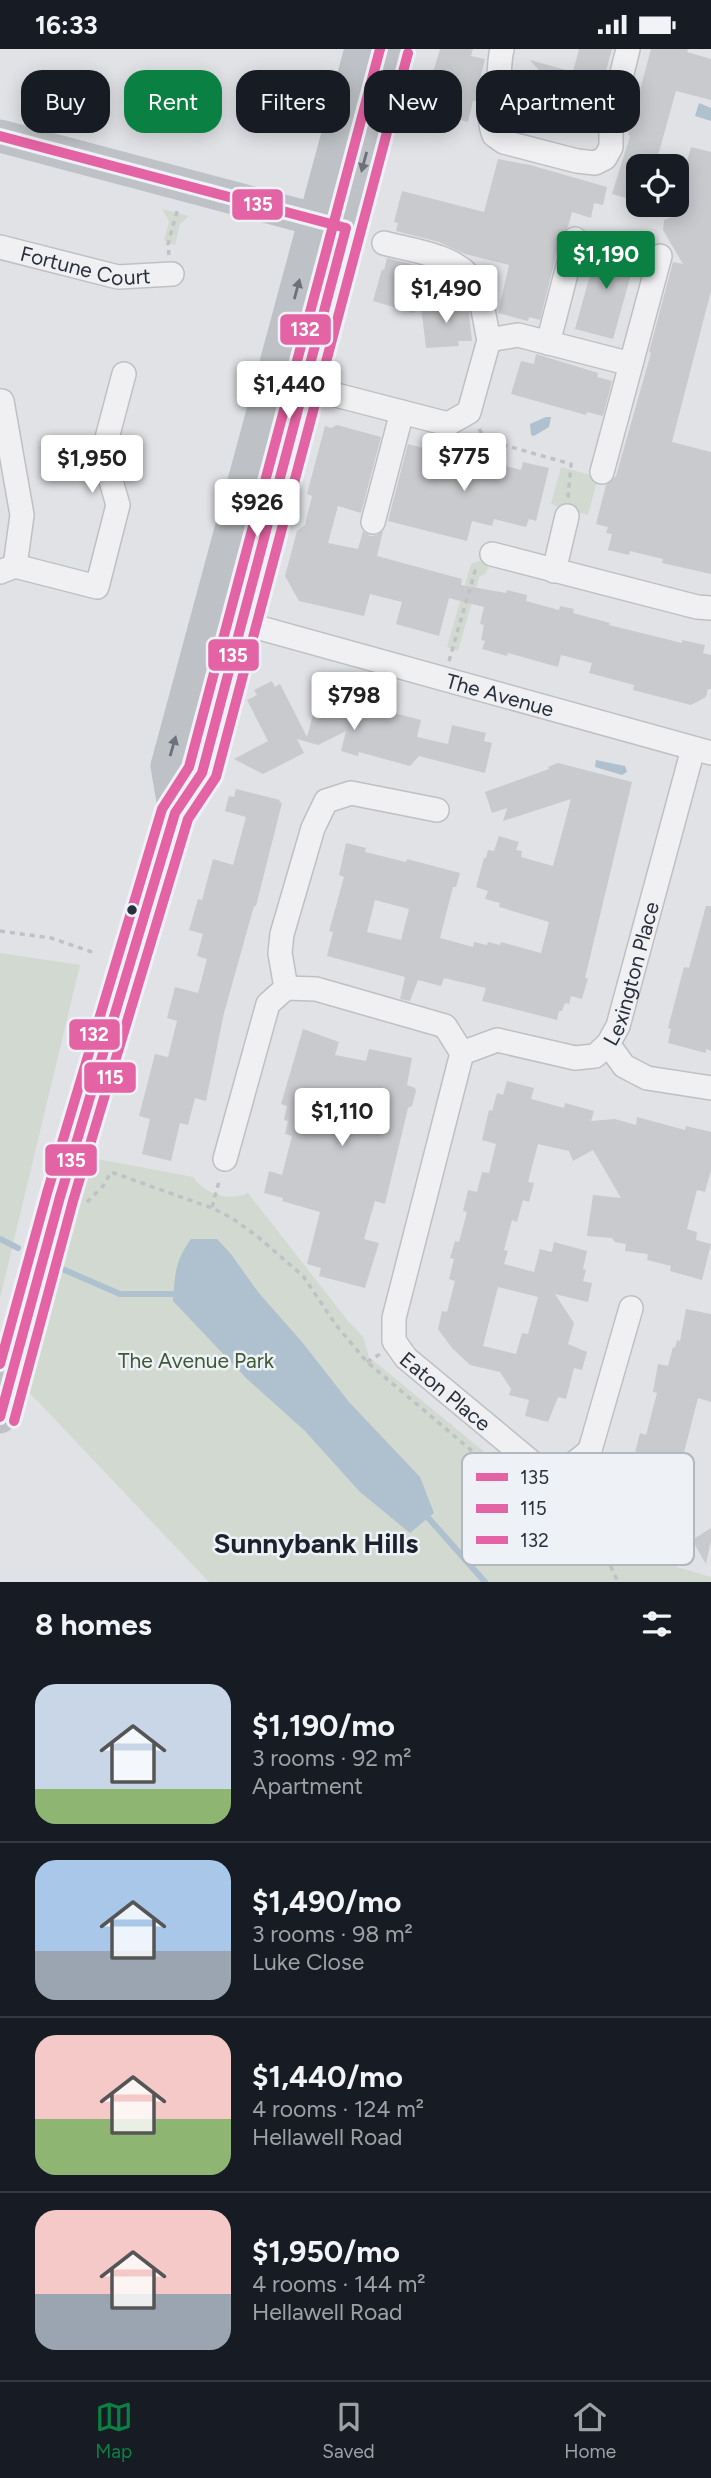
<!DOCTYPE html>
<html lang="en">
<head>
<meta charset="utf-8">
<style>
  :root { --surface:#171b24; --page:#20242c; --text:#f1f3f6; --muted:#9ea1a6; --line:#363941; --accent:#0b8043 }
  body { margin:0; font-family:Figtree,sans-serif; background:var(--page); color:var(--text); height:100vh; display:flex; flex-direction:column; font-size:26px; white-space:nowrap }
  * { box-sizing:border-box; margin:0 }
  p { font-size:23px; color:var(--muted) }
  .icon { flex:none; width:38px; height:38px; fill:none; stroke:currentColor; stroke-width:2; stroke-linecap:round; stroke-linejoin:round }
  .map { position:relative; height:1533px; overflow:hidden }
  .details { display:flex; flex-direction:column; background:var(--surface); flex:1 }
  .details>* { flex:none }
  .hud { position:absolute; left:21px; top:21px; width:670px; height:63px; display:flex; gap:14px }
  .fabs { position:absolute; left:626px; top:105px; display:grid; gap:14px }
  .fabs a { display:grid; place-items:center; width:63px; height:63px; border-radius:14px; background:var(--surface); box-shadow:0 4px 18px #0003; font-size:35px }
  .price { position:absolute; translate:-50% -60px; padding:0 16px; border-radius:7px; background:#fff; color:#222; font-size:23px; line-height:46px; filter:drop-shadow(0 2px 4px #0008) }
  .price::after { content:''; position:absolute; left:50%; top:42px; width:21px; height:16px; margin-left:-10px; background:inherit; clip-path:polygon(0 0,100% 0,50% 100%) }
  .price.active { background:var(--accent); color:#fff }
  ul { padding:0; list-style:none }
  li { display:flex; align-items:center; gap:21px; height:175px; padding:0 35px }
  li+li { border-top:2px solid var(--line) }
  li span { display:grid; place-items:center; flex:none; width:196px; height:140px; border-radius:21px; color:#555 }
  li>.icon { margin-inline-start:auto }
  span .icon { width:84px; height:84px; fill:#fffc; stroke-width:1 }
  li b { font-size:30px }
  h2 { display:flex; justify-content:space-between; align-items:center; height:84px; padding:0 35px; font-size:30px }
  .chip { padding:0 24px; border-radius:21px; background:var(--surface); box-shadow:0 4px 18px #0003; font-size:24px; line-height:63px }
  .chip.active { background:var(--accent); color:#fff }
  .status { display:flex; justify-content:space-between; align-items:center; height:49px; padding:0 35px; background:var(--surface); direction:ltr }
  .status svg { height:19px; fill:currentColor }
  .tabs { display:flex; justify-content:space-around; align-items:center; height:98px; border-top:2px solid var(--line); background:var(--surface); font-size:19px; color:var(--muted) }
  .tabs a { display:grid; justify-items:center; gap:4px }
  .tabs .active { color:var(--accent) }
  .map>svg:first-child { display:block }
  .green { fill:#d1d9d1 }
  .water { fill:#afc0cf }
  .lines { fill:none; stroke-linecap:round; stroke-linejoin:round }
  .stream { stroke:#afc0cf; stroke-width:6 }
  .building { fill:#c9cacd; fill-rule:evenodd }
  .street-casing { stroke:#bec0c3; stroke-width:26 }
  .path { stroke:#bfc1c6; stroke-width:3.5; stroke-dasharray:5 5; stroke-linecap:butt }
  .street { stroke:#f0f0f2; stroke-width:23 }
  .secondary { stroke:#bec1c5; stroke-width:33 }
  .bus-1-casing { stroke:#eef1f5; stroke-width:16 }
  .bus-2-casing { stroke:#eef1f5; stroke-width:16 }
  .bus-3-casing { stroke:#eef1f5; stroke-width:16 }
  .bus-1 { stroke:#e463a4; stroke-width:10 }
  .bus-2 { stroke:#e463a4; stroke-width:10 }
  .bus-3 { stroke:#e463a4; stroke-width:10 }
  .oneway { fill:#6c717a }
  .bus-dot { fill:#28303d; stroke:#eef1f5; stroke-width:2.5 }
  .labels { text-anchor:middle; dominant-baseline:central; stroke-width:5; stroke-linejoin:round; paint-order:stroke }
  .street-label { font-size:21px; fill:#28303d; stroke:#eef1f5 }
  .park-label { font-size:21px; fill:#3d5936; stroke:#eef1f5 }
  .district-label { font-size:28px; font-weight:bold; fill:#1a222e; stroke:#eef1f5 }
  .key { fill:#eef1f5; stroke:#b3b7be; stroke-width:2 }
  .key-label { font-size:19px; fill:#28303d }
  .line-badge { stroke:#eef1f5; stroke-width:2.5 }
  .badge-label { font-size:19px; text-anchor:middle; font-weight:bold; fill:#fff }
</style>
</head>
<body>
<div class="status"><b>16:33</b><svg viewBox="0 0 49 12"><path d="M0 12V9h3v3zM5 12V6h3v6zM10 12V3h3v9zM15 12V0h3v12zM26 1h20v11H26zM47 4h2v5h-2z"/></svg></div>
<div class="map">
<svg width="711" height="1533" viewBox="0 0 711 1533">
  <rect width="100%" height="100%" fill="#e0e2e5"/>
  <g class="green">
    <polygon points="162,160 189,167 180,175 175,196 164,192 169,172"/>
    <polygon points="561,418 598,428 588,466 551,455"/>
    <polygon points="480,512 489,515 486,524 479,528 458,602 447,598 471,515"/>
    <polygon points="0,904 80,916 0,1249"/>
    <path d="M92,1109L193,1128C205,1145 229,1153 248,1144L348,1272L363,1288L369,1308L532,1442C555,1452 557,1450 577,1435L677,1518L711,1528V1533H209L27,1341L81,1138Z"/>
  </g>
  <g class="water">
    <polygon points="699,54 711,59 711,72 695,67"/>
    <polygon points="546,368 551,368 549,378 534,387 531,386 530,375"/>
    <polygon points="596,711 625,717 627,723 622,726 595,718"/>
    <path d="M191,1190H217L231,1205L258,1243L302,1293L349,1353L420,1428L434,1464L410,1484L360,1443L304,1381L247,1330L173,1252C175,1225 175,1212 191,1190Z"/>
  </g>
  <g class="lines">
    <g class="stream">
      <polyline points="0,1190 18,1199"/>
      <polyline points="60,1219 120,1245 179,1245"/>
      <polyline points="424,1464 485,1533"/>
    </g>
  </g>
  <g class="building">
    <polygon points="440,0 473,0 471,7 485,10 480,30 484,31 480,52 473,52 468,73 422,61"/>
    <polygon points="579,0 612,0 592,73 588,72 586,82 535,69 532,80 505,73 514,30 556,41 530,11 573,23"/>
    <polygon points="651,0 688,0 687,3 711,10 711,51 676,42 655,117 639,117 639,153 612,145 630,87 628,86"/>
    <polygon points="691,98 711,103 711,242 672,393 711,403 711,525 662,514 663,510 630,502 629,506 608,501 612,485 606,484 608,478 596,475 606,436 616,427 651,304 649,303 673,213 683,215 663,181 664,171 672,168 675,156 677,156 677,146"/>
    <polygon points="498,110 530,116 607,138 603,156 594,154 591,169 572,163 568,178 561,186 540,271 529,268 528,272 498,264 509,216 465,205 439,193 396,182 398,174 394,173 402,142 484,163"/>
    <polygon points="599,194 637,204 613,290 575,280"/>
    <polygon points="387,209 423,218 419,230 423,231 414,264 373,252 382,220 384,221"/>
    <polygon points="456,253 457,258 468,257 472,292 458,292 459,297 426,299 421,257"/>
    <polygon points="536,305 598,324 597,328 612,332 603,367 587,363 586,366 511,345 521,312 534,315"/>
    <polygon points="337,376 381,388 361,464 338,457 328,494 358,500 363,482 370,487 377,486 383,482 377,507 462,530 461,536 506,544 507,541 527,546 526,552 559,561 560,557 574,560 573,564 610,574 609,576 682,594 682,591 705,596 703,604 711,606 711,640 708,640 706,648 691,656 633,641 634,636 589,624 592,614 561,606 558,618 508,604 507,607 482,600 485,592 481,591 484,576 480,575 484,558 449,549 439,587 396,575 402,553 370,545 364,567 299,552 285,527 297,482 305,476 312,447 307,445 325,377 331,379"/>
    <polygon points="408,395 470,412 471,408 521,421 523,413 549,419 536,472 529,470 526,478 494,470 492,477 472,472 467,492 388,472"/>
    <polygon points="272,632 275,638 280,635 307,688 321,636 369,649 367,657 421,671 417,688 448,695 452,676 486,684 484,692 492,694 485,724 419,707 410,717 359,703 358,707 341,702 346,682 318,696 297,690 304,704 263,725 234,710 268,692 247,651 257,646 254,641"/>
    <path d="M558,714L632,733L585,929H588L582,950L571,947L569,955L565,954L562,962H559L557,971L482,952L486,939L444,929L441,937L418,931L410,952L400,950L405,928L327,907L333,883L329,882L344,828L339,826L346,794L366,799L365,803L406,813L407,810L460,824L456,838H453L440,889L473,898L474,893L487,896L488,893L500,896L501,893L541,904L549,873L499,858L500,854L485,850L488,842L476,838L484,809H486L488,801L494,802L499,787L519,793L516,801L522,802L521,808L553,817L571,750L503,772L507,759L492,764L485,743L549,720L548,718ZM375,851L409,860L401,891L367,883Z"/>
    <polygon points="236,740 280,751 279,753 282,754 256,857 254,857 224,964 206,1052 195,1049 188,1076 180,1074 171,1112 142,1105 150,1070 139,1067 155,1005 168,1008 177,972 167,969 175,938 198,944 207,910 197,907 203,885 189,881 198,850 202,851 213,810 233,816 246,768 225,762 229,747 234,748"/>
    <polygon points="706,857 711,857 711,1002 706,1000 706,1004 668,994 671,980 668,979 684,918 689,919"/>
    <polygon points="303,980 339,993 335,1006 366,1012 369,1000 412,1009 407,1036 415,1039 416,1042 412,1057 408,1059 385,1155 375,1152 364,1190 379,1194 365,1239 319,1227 321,1219 307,1215 320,1163 282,1152 283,1149 264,1144 269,1122 282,1126 292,1087 285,1085 288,1072 284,1071 287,1057 281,1055"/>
    <path d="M507,1032L534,1039L531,1050L564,1059L565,1054L594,1062L591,1072L615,1070L636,1076L637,1068L685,1081L686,1077L711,1083V1121L705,1143L697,1141L687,1180L697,1183L696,1191L711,1195L702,1231L670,1222L671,1217L647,1211L648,1205L625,1202L626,1195L615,1193L612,1189L587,1187L593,1146L621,1149L593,1101L573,1112L569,1102L538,1095L528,1133L534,1134L529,1153L523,1151L517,1173L512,1171L504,1201L508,1202L504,1215L534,1223L540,1200L552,1203L554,1193L587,1202L583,1220L586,1221L583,1232L592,1234L588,1253L555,1245L574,1274L568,1295L587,1303L582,1321L574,1319L566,1350L558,1348L548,1373L525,1367L529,1351L509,1346L511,1340L500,1323L470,1316L452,1299L438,1280L442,1262L447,1263L455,1232L449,1230L454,1210L450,1209L455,1192L459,1193L467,1163L463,1162L468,1141L477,1143L482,1123L489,1124L496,1095L482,1091L489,1061L492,1062L497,1044L503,1046ZM498,1238L538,1248L528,1285L522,1284L516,1305L483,1297Z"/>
    <polygon points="686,1260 711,1265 711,1353 698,1349 679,1423 686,1425 672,1477 645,1470 644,1477 621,1471 627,1449 633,1450 644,1407 635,1404 640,1384 646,1386 657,1344 653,1343 658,1315 668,1317 673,1298 675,1299 677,1291 680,1292"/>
    <polygon points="711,1479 711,1492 706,1515 692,1491"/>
  </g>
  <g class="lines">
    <defs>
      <g id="street">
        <path d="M502,0C499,12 500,23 498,35C495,54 486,68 494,86L504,93L577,112L595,114L605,109L611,98V68L628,0"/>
        <path d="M384,194C413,202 461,206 476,237C483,253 485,274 489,291"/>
        <path id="s1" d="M0,198L118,228L172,225"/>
        <polyline points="548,294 575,190"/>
        <polyline points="305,338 448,375 469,363 489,291 518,286 631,315"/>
        <polyline points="0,352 2,352 22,466 15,517 0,523"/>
        <polyline points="602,423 660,207"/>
        <polyline points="373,473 402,363"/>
        <polyline points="492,505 697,558 711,559"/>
        <polyline points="15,517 97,538 118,456 103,404 124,325"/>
        <polyline points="554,522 567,467"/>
        <path id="s2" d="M210,565L711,704"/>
        <polyline points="286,939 280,904 282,885 313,779 326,752 351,744 437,761"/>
        <polyline points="608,995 624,1017 647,1029 711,1039"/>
        <path id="s3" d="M462,1004L394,1269V1292L406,1309L535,1416C563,1421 569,1421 590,1401L631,1259"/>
        <path id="s4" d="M225,1110L268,955L286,939L316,940L445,977L462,1004L497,991L575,1009L595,1007L608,995L618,977L693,700"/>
      </g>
    </defs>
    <use href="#street" class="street-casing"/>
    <g class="path">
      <polyline points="169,206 168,195 178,159"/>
      <polyline points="479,380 486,391 571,415 568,449"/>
      <polyline points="449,612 475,522 478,520"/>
      <polyline points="0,882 51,889 92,903"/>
      <polyline points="87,1153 103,1137 111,1123 212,1159 232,1169 258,1188 303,1227 336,1276 367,1313 485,1413 496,1433 507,1444 561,1470 592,1492 605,1505 618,1533"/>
      <polyline points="212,1158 220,1129"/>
      <polyline points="367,1313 380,1305"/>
    </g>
    <use href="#street" class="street"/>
    <g class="secondary">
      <polyline points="0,87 336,176"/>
      <polyline points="175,764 167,717 361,0"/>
      <polyline points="0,1368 60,1148 175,764 202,724 394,0"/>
    </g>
    <defs>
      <polyline id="bus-1" points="0,87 346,179 202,724 175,764 60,1148 0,1368"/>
      <polyline id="bus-2" points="14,1372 73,1152 188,770 216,728 408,4"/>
      <polyline id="bus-3" points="0,1315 47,1144 162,760 189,718 380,0"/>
    </defs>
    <use href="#bus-1" class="bus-1-casing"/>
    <use href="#bus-2" class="bus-2-casing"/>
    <use href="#bus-3" class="bus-3-casing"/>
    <use href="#bus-1" class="bus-1"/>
    <use href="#bus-2" class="bus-2"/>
    <use href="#bus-3" class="bus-3"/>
  </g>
  <defs><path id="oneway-solid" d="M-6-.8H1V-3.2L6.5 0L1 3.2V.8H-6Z" transform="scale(1.75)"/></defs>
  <g class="oneway">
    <use href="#oneway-solid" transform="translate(364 113) rotate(105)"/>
    <use href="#oneway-solid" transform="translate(297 240) rotate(-75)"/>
    <use href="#oneway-solid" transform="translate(173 697) rotate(-74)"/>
  </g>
  <circle class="bus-dot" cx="132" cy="861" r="6"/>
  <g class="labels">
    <g class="street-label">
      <text stroke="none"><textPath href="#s1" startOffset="88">Fortune Court</textPath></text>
      <text stroke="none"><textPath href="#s2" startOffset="301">The Avenue</textPath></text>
      <text stroke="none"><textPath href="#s4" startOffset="611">Lexington Place</textPath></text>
      <text stroke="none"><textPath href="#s3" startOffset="369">Eaton Place</textPath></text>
    </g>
    <g class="park-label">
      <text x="196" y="1311">The Avenue Park</text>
    </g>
    <g class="district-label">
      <text x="316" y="1494">Sunnybank Hills</text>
    </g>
  </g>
  <rect x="462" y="1404" width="232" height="112" rx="10" class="key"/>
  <rect x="476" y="1424" width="32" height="8" fill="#e463a4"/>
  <rect x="476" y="1455" width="32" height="9" fill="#e463a4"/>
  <rect x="476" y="1487" width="32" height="8" fill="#e463a4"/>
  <g class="key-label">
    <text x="520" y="1435">135</text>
    <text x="520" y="1466">115</text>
    <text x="520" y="1498">132</text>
  </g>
  <g class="line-badge">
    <rect x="231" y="139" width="53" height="33" rx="7" fill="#e463a4"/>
    <rect x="279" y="264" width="53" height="33" rx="7" fill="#e463a4"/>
    <rect x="207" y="589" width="53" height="34" rx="7" fill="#e463a4"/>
    <rect x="68" y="969" width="53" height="33" rx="7" fill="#e463a4"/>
    <rect x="83" y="1012" width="54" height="33" rx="7" fill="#e463a4"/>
    <rect x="44" y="1094" width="54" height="34" rx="7" fill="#e463a4"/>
  </g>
  <g class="badge-label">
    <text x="258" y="162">135</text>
    <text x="305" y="287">132</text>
    <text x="233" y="613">135</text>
    <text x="94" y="992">132</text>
    <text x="110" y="1035">115</text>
    <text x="71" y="1118">135</text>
  </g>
</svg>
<div class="fabs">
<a><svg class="icon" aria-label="locate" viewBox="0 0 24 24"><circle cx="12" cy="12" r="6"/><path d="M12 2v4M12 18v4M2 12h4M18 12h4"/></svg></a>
</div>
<b class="price active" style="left:606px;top:242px">$1,190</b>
<b class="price" style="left:446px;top:276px">$1,490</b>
<b class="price" style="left:289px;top:372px">$1,440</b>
<b class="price" style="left:464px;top:444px">$775</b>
<b class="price" style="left:92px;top:446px">$1,950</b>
<b class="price" style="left:257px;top:490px">$926</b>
<b class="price" style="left:354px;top:683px">$798</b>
<b class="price" style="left:342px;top:1099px">$1,110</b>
<div class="hud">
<a class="chip">Buy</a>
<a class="chip active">Rent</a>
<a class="chip">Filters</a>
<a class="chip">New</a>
<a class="chip">Apartment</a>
</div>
</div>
<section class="details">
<h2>8 homes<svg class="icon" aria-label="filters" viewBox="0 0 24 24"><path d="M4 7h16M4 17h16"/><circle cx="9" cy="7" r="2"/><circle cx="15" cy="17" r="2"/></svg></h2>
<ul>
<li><span style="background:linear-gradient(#c9d6e8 75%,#8fb573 0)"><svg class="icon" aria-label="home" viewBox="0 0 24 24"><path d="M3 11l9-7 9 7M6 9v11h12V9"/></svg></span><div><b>$1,190/mo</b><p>3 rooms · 92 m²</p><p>Apartment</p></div></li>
<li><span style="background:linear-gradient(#a9c7e8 65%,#9aa5b1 0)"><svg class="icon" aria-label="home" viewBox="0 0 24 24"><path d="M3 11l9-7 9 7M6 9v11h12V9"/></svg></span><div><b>$1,490/mo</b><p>3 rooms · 98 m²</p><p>Luke Close</p></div></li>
<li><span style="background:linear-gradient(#f6c9c9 60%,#8fb573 0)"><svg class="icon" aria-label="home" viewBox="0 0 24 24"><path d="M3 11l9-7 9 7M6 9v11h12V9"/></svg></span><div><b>$1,440/mo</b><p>4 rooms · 124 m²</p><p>Hellawell Road</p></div></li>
<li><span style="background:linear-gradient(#f6c9c9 60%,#9aa5b1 0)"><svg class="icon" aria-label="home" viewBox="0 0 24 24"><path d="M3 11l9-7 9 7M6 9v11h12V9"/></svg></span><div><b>$1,950/mo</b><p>4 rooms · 144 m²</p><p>Hellawell Road</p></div></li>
</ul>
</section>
<nav class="tabs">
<a class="active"><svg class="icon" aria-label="map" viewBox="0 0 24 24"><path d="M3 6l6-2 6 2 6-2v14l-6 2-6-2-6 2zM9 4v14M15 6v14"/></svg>Map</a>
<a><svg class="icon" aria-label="saved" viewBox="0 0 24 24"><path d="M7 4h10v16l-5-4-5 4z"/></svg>Saved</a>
<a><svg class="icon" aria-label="home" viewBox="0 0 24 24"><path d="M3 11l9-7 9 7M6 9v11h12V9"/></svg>Home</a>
</nav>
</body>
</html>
